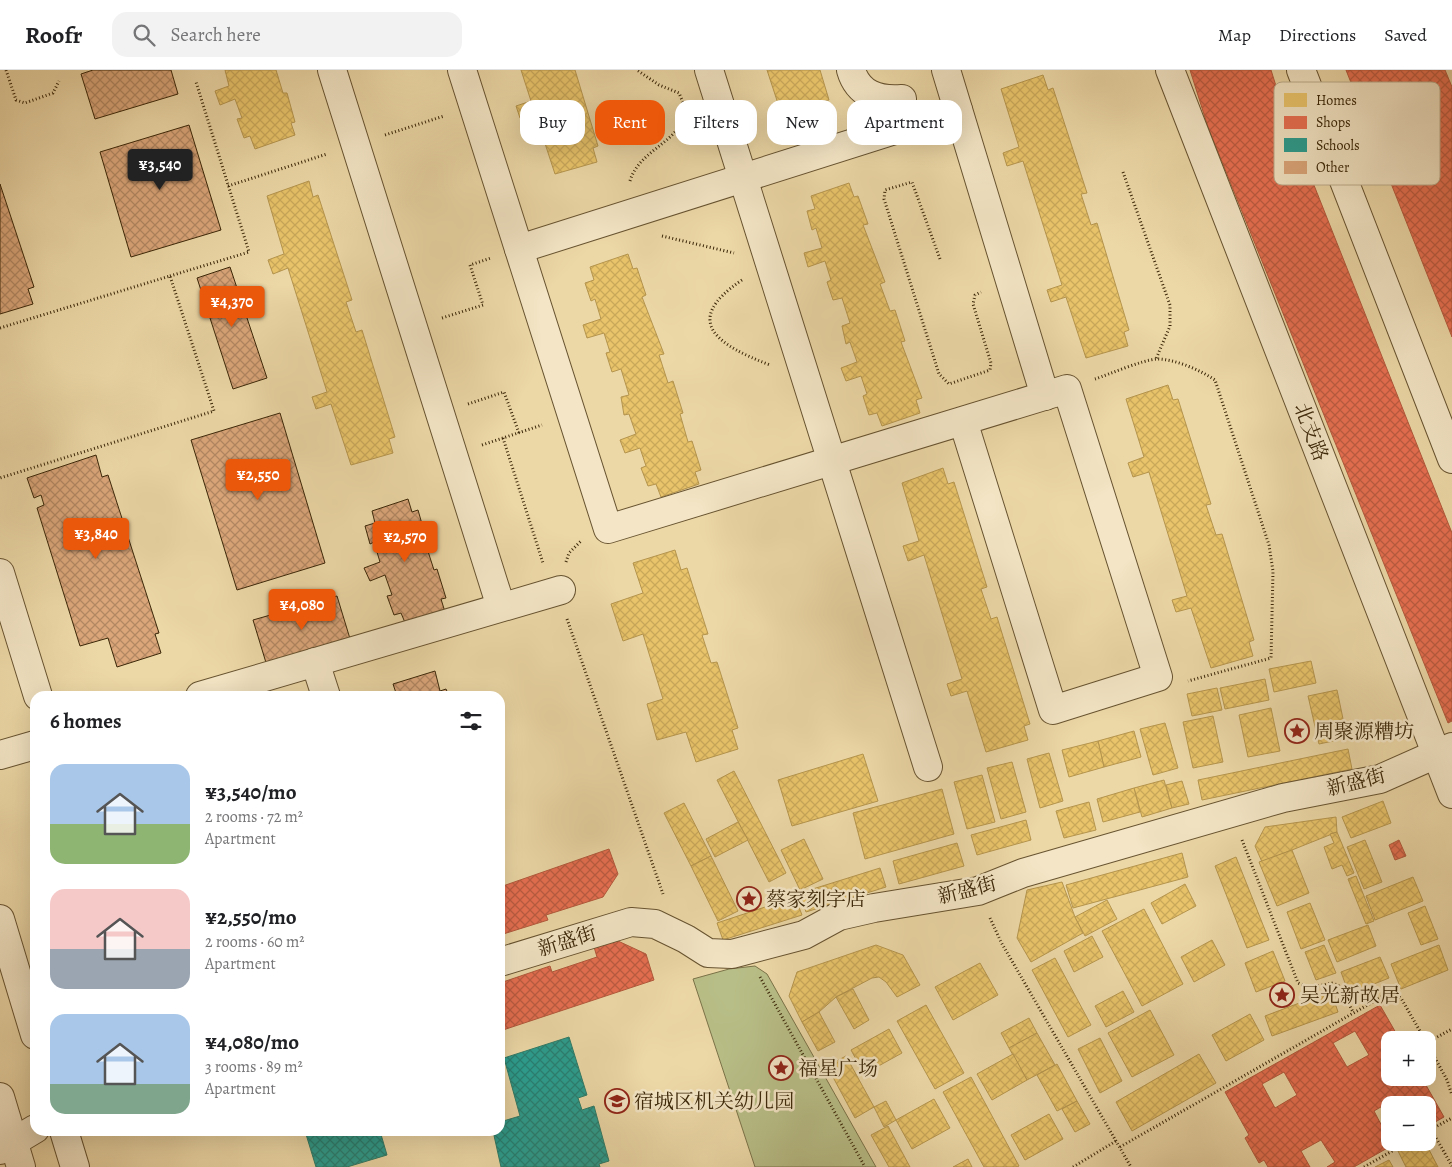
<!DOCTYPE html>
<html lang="en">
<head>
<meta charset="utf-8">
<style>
  :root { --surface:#fff; --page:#f2f2f2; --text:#202124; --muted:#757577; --line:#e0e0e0; --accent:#ea580c }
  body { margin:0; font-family:Alegreya,"Noto Serif SC",serif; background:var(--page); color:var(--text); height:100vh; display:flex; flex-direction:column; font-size:19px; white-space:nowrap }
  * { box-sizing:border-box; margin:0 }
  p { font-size:16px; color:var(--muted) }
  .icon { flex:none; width:28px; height:28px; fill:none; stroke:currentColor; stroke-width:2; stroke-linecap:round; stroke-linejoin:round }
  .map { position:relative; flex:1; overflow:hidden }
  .drawer { position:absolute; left:30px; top:621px; width:475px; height:445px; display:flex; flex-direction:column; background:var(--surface); border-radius:15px; box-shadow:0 5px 20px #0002 }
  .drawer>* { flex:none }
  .hud { position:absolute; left:520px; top:30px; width:475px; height:45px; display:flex; gap:10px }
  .controls { position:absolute; left:1381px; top:961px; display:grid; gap:10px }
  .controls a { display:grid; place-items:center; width:55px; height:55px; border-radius:10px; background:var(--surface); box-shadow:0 5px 20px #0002; font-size:25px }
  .price { position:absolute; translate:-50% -42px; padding:0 11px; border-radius:5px; background:var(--accent); color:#fff; font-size:16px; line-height:32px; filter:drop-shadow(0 1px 2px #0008) }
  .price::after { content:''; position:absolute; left:50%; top:30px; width:15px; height:11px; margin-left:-8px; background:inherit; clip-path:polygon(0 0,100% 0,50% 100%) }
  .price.selected { background:#222; color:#fff }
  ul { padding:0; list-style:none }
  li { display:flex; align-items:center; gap:15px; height:125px; padding:0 20px }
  li span { display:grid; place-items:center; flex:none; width:140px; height:100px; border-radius:15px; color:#555 }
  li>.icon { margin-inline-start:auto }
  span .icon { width:60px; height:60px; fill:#fffc; stroke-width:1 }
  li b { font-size:21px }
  h2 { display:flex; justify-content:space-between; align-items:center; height:60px; padding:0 20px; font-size:21px }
  .tag { padding:0 18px; border-radius:15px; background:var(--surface); box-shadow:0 5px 20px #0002; font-size:18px; line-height:45px }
  .tag.selected { background:var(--accent); color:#fff }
  header { display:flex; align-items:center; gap:30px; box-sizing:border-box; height:70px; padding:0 25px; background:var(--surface); border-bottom:1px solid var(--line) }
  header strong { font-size:24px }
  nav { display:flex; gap:28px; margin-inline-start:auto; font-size:18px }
  .search { width:350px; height:45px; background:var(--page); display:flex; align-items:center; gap:12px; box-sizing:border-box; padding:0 18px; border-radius:15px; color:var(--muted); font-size:19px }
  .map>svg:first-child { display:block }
  .green { fill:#b8be87; stroke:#7a7248 }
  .homes { fill:url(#homes-cross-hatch); stroke:#b5954d }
  .shops { fill:url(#shops-cross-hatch); stroke:#b3593b; fill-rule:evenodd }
  .schools { fill:url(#schools-cross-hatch); stroke:#2f7a66 }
  .building { fill:url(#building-cross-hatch); stroke:#3b2708 }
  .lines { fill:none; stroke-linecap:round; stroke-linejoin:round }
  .minor-casing { stroke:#675330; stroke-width:30 }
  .path { stroke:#3b2708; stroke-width:3; stroke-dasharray:1 2.5; stroke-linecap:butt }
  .minor { stroke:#f3e5c5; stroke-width:28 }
  .labels { text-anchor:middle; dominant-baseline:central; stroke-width:5; stroke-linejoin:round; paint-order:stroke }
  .street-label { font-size:20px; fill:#3b2708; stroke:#f3e5c5 }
  .poi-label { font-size:20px; fill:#3b2708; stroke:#f3e5c5; text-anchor:start }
  .key { fill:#f3e5c5; stroke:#bcac8c; stroke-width:1 }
  .key-label { font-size:14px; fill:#3b2708 }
</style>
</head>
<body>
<header>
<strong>Roofr</strong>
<div class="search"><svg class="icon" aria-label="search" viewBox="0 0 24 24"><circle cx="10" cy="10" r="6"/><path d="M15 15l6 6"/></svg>Search here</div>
<nav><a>Map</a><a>Directions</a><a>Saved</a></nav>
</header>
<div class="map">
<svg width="1452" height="1097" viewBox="0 0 1452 1097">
  <defs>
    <pattern id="homes-cross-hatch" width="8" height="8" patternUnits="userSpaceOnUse" patternTransform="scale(1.25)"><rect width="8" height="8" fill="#e9c46a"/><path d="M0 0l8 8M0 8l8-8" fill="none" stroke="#c9a85a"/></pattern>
    <pattern id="shops-cross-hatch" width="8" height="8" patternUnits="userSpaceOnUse" patternTransform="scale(1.25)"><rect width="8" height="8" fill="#e76f51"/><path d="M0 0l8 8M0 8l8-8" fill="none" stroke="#bc5b41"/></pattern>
    <pattern id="schools-cross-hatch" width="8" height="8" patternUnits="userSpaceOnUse" patternTransform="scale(1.25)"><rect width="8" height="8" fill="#2a9d8f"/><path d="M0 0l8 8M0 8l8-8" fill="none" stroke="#258073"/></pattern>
    <pattern id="building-cross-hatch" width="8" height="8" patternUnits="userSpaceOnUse" patternTransform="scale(1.25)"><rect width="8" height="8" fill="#daa67a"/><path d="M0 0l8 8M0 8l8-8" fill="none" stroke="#b28762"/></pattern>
  </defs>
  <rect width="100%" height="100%" fill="#ecd7a6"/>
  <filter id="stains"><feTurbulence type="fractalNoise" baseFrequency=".004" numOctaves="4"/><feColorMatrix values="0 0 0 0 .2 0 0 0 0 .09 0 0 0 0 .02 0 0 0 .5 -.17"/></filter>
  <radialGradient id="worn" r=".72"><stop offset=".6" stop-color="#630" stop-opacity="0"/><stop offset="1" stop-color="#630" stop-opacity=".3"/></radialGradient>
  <polygon class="green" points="755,896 767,904 876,1097 755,1097 693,909 729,899"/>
  <g class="homes">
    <polygon points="225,0 276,0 283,23 287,23 295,52 291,53 295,65 255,79 250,66 244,68 237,49 242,48 235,29 220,35 215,21 229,16"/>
    <polygon points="521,0 575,0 598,76 593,78 597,92 555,104 535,43 520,48 516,36 531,31"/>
    <polygon points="767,0 820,0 829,30 823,31 828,46 786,58"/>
    <polygon points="1043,5 1048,20 1053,18 1087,123 1081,124 1091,155 1097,153 1129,260 1124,262 1128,276 1086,288 1066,227 1051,232 1047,220 1062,215 1023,91 1007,96 1003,83 1019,77 1001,19"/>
    <polygon points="309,111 313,127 318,125 352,230 346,232 356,262 362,260 395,367 389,369 393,383 351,395 331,334 316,339 312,327 327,322 288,198 273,204 268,190 284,184 267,126"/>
    <polygon points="849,113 854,127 858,126 868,154 863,155 885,212 880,214 890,241 895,240 905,271 901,272 922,328 916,330 920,343 882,356 877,343 869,345 863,326 867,324 861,306 846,311 841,298 857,292 850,272 846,274 842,256 850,253 842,228 833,230 827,212 831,210 825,191 808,197 804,183 822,178 816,158 812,160 807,141 815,139 811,126"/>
    <polygon points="628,184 633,199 637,198 646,225 642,227 664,284 659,285 668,313 673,311 683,343 680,344 688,372 692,371 701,400 695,402 699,414 661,427 656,414 648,416 641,398 646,396 640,378 625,383 620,370 636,364 629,344 624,345 621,327 629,325 621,299 612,302 606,283 610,282 604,263 587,268 583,255 601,249 595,229 591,231 585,213 594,210 590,197"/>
    <polygon points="1168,315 1173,330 1178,329 1211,434 1206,435 1216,465 1222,464 1254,570 1249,572 1253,586 1211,598 1191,538 1176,542 1172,530 1187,526 1149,402 1133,407 1128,393 1144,387 1126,329"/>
    <polygon points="943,398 948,414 954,412 987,517 981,519 991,549 997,547 1030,654 1024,656 1028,670 986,682 967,621 951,626 947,614 962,609 924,485 908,491 903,476 919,471 902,413"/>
    <polygon points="675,480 681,500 687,498 708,564 702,565 711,593 717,592 738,658 732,660 738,679 696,692 686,662 657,670 647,634 663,629 643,564 623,571 611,534 643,523 633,493"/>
    <polygon points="1311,591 1316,613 1274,622 1269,599"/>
    <polygon points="1265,609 1269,630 1225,639 1220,618"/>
    <polygon points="1217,618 1222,640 1192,646 1187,624"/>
    <polygon points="1337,620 1347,668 1319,674 1308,626"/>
    <polygon points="1271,638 1280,681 1248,687 1239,645"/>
    <polygon points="1213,646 1223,692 1193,698 1183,652"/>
    <polygon points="1165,653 1178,698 1153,705 1140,659"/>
    <polygon points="1134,661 1141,687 1104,697 1098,671"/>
    <polygon points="1098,671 1104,697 1069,707 1062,680"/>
    <polygon points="1348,679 1352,699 1202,730 1198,710"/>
    <polygon points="1049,683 1063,731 1040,738 1027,689"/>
    <polygon points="863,684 878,731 792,756 778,710"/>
    <polygon points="1012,692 1026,742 1001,749 987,698"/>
    <polygon points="734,701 786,803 769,812 717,710"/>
    <polygon points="982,705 995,752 967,759 954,712"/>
    <polygon points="1164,710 1172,738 1142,747 1134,718"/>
    <polygon points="1182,711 1189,734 1172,738 1166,715"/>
    <polygon points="1134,718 1140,742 1103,752 1097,729"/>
    <polygon points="942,719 954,764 865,789 853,743"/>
    <polygon points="1383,731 1391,753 1351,768 1342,747"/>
    <polygon points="1089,732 1096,760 1064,768 1056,741"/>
    <polygon points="684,733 711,786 691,796 664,743"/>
    <polygon points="1336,747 1337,762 1262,792 1255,776 1265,757"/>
    <polygon points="1026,750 1031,770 977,785 971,765"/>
    <polygon points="738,752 748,770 715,787 706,769"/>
    <polygon points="1337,762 1354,803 1347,806 1342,795 1332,799 1324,777 1334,773 1330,764"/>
    <polygon points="804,769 823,809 800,820 781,780"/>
    <polygon points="1365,770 1382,812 1364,819 1347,777"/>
    <polygon points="957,773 964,796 899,814 893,791"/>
    <polygon points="1292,780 1309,823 1277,836 1259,792"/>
    <polygon points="1182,783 1188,807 1073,838 1066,815"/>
    <polygon points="711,786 738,841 718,851 691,796"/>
    <polygon points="1236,787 1269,870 1247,878 1215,796"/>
    <polygon points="880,798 886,817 806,842 800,823"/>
    <polygon points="1356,806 1374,851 1366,854 1348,809"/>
    <polygon points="1413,807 1423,831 1375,850 1366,826"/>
    <polygon points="1062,812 1075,847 1083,863 1031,892 1017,868 1027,820"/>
    <polygon points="1185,814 1196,836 1162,854 1151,833"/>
    <polygon points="795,827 802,845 723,870 717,853"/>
    <polygon points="1107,830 1117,849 1085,866 1075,847"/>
    <polygon points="1310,833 1325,870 1301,879 1287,842"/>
    <polygon points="1425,836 1438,869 1421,875 1408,843"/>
    <polygon points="1144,839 1183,914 1142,936 1102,861"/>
    <polygon points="1368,855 1376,876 1337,892 1328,870"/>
    <polygon points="1092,866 1103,887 1074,902 1064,881"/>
    <polygon points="1212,870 1225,895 1194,912 1181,887"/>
    <polygon points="876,875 903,885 920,915 897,927 886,912 879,907 872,908 836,927 819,942 802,952 789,926 797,902"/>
    <polygon points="1324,875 1336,903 1316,910 1305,882"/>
    <polygon points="1439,875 1448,900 1401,919 1391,894"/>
    <polygon points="1273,881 1285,911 1256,922 1245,893"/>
    <polygon points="1380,887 1389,908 1349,924 1341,902"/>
    <polygon points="1055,888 1091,955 1068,967 1032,900"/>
    <polygon points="980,893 998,925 953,950 935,917"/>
    <polygon points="853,919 869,950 854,959 836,927"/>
    <polygon points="1123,921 1134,942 1106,957 1095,936"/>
    <polygon points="1331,921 1338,942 1272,966 1265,946"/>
    <polygon points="926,935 964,1003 935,1019 897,951"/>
    <polygon points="1150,940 1174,985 1132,1007 1108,963"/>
    <polygon points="819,942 835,972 818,981 802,952"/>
    <polygon points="1250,944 1264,970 1226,991 1212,965"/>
    <polygon points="1029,948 1037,963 1009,978 1001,963"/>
    <polygon points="889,959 902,983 864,1004 851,980"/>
    <polygon points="1037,963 1055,995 1027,1010 1009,978"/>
    <polygon points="1100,968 1122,1011 1100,1023 1078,979"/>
    <polygon points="1013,984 1027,1010 992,1030 977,1004"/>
    <polygon points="1199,984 1216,1013 1132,1061 1116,1032"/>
    <polygon points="846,986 874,1037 855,1048 827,996"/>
    <polygon points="1057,994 1077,1031 1057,1041 1037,1005"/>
    <polygon points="971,1007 1019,1096 1017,1097 984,1097 943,1022"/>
    <polygon points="934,1029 950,1058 912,1079 896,1050"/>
    <polygon points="886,1031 896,1050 884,1057 874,1037"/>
    <polygon points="1077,1031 1090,1054 1075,1062 1062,1039"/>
    <polygon points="1049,1044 1063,1069 1025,1090 1011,1065"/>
    <polygon points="888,1056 910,1097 889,1097 871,1065"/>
    <polygon points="1414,1072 1425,1072 1438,1097 1406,1097 1398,1081"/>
    <polygon points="968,1089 972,1097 953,1097"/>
    <polygon points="1389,1090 1393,1097 1375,1097"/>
  </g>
  <g class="shops">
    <polygon points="1190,0 1271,0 1281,32 1452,463 1452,651 1448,653 1208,57"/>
    <polygon points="1346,0 1445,0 1452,17 1452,267"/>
    <polygon points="1399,770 1406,786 1395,790 1389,775"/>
    <polygon points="609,779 618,804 603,827 546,845 548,850 500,865 500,817"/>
    <polygon points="618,871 646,884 654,910 500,961 500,913 550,896 552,902 597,887 594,877"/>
    <path d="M1380,935L1400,970H1390V1008H1422L1444,1047L1428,1056V1035H1400L1396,1028L1374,1041L1386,1064L1390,1062V1072H1398L1354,1097H1327L1335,1092L1321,1070L1301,1081L1310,1097H1268L1264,1090L1259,1093L1245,1068L1249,1065L1225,1022ZM1355,961L1369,985L1347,997L1333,973ZM1284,1002L1297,1025L1275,1038L1262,1014Z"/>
  </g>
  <g class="schools">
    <polygon points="569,967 587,1025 578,1028 582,1040 594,1036 609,1091 599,1094 600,1097 501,1097 493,1061 500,1061 500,1052 520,1046 504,988"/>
    <polygon points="305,1061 380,1061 387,1085 347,1097 316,1097"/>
  </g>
  <g class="building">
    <polygon points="93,0 171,0 178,24 95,49 81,4"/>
    <polygon points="189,55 221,160 131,187 100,82"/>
    <polygon points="0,114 34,217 28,219 33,234 0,244"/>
    <polygon points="230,197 267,308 233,319 197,208"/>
    <polygon points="280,343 325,493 237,520 191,370"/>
    <polygon points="96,385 102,407 108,405 159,563 155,564 161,583 117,597 108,568 80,576 37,438 44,435 41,425 34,428 27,408"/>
    <polygon points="408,429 412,442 418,440 426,468 424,469 434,500 437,499 446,528 441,529 445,542 406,555 401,543 394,545 387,526 392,525 385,505 370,511 364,498 380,492 374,472 370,474 365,456 375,453 372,441"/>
    <polygon points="337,526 351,572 267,596 253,550"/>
    <polygon points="435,601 440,621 446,619 449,626 397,626 393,614"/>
  </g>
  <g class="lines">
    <defs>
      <g id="minor">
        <polyline points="332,0 501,537"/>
        <polyline points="462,0 608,459 1067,319 1158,607 1053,640 963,351"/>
        <polyline points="709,0 928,697"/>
        <path d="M851,0C858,24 878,31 902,29"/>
        <polyline points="946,0 1045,326"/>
        <polyline points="1170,0 1452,724"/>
        <polyline points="1301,0 1452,389"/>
        <polyline points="519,179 958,40"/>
        <polyline points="0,503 38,626"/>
        <polyline points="315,592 326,626"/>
        <polyline points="200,626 561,520"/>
        <polyline points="0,685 35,675"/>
        <polyline points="0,849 35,965"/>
        <polyline points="500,892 631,852 655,854 686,869 708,883 732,884 804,865 839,846 874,838 978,821 1023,803 1283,728 1380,709 1452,677"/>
        <polyline points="0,1027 21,1097"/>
        <polyline points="64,1061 75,1097"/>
        <polyline points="0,1080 35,1059"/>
      </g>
    </defs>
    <use href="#minor" class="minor-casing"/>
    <g class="path">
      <polyline points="6,0 16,30 25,33 53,23 59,11"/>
      <polyline points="385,65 444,46"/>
      <polyline points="1123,102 1170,235 1170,256 1156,289"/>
      <path d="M630,111C639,80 677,74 687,42L679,23L659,15L637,0"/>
      <polyline points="228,116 327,84"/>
      <polyline points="662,166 734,183"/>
      <polyline points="940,189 912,112 885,120 884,129 939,304 949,314 990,300 991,293 973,234 975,225 981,222"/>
      <polyline points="170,206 249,182 196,12"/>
      <path d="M742,210C679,252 720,276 770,295"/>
      <polyline points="442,248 483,235 470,195 491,188"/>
      <polyline points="0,258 170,206 214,341 0,408"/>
      <path d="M1095,309C1110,304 1142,290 1157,289C1175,289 1200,300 1215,310L1269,475L1273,501L1271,588L1188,611"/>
      <polyline points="468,334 504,322 519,363"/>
      <polyline points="503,368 543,493"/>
      <polyline points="482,375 542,355"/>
      <polyline points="566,492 569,483 581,471"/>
      <polyline points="567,549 663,824"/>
      <polyline points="1242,770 1298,913 1308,918 1333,913 1339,916 1353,942"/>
      <polyline points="990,848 1001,872 1131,1097"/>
      <polyline points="760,907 865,1097"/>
      <polyline points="1428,972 1452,959"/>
      <polyline points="1428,975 1447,1010 1452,1025"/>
      <polyline points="1431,1059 1452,1096"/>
      <polyline points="1428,1061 1452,1048"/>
      <polyline points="1120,1077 1390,922 1401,928 1425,970"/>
      <polyline points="1073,1097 1116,1071"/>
      <polyline points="1364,1097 1408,1072"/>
    </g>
    <use href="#minor" class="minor"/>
  </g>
  <defs>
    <symbol id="sight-ring" viewBox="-11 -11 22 22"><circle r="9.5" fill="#f3e5c5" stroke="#8f2418" stroke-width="1.5"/><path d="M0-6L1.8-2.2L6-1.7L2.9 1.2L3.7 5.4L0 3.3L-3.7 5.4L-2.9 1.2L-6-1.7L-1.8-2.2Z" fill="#8f2418"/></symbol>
    <symbol id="school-ring" viewBox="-11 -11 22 22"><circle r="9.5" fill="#f3e5c5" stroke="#8f2418" stroke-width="1.5"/><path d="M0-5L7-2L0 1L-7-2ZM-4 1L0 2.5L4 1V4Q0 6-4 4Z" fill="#8f2418"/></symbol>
  </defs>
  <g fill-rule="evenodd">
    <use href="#sight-ring" x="1283" y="647" width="28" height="28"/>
    <use href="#sight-ring" x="735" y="815" width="28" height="28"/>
    <use href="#sight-ring" x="1268" y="911" width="28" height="28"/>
    <use href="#sight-ring" x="767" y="984" width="28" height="28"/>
    <use href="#school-ring" x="603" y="1017" width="28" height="28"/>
  </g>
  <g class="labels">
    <g class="street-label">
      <text transform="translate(1311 362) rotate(69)">北支路</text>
      <text transform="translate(1356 712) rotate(-14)">新盛街</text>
      <text transform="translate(967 820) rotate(-14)">新盛街</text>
      <text transform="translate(567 871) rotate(-17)">新盛街</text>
    </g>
    <g class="poi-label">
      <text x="1314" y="661">周聚源糟坊</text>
      <text x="766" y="829">蔡家刻字店</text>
      <text x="1300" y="925">吴光新故居</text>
      <text x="798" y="998">福星广场</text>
      <text x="634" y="1031">宿城区机关幼儿园</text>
    </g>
  </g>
  <rect x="1274" y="12" width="166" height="103" rx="8" class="key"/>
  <rect x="1284" y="23" width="23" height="14" fill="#e9c46a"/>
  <rect x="1284" y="46" width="23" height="13" fill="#e76f51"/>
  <rect x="1284" y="68" width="23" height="14" fill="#2a9d8f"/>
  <rect x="1284" y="91" width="23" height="13" fill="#daa67a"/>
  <g class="key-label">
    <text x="1316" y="35">Homes</text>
    <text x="1316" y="57">Shops</text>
    <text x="1316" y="80">Schools</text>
    <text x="1316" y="102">Other</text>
  </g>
  <rect width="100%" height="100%" filter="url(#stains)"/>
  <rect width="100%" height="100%" fill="url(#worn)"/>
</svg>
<div class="controls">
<a>+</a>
<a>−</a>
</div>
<b class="price selected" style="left:160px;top:121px">¥3,540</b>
<b class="price" style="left:232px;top:258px">¥4,370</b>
<b class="price" style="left:258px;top:431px">¥2,550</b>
<b class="price" style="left:96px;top:490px">¥3,840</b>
<b class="price" style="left:405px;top:493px">¥2,570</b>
<b class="price" style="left:302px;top:561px">¥4,080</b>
<div class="hud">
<a class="tag">Buy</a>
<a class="tag selected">Rent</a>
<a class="tag">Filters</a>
<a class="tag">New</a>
<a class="tag">Apartment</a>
</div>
<section class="drawer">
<h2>6 homes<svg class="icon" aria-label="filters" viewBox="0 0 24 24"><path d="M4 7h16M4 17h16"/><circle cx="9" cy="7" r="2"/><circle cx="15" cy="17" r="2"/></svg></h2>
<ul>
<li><span style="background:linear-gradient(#a9c7e8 60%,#8fb573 0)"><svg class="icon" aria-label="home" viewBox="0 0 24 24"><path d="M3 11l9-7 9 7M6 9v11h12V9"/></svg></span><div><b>¥3,540/mo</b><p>2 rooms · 72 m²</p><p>Apartment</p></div></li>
<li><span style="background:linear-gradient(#f6c9c9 60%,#9aa5b1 0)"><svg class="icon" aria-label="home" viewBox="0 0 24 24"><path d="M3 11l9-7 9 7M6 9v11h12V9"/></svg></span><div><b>¥2,550/mo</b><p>2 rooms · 60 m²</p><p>Apartment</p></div></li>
<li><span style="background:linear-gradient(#a9c7e8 70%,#7fa58c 0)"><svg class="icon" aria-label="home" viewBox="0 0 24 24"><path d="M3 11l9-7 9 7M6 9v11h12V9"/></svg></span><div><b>¥4,080/mo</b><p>3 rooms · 89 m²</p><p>Apartment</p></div></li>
</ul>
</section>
</div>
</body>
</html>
